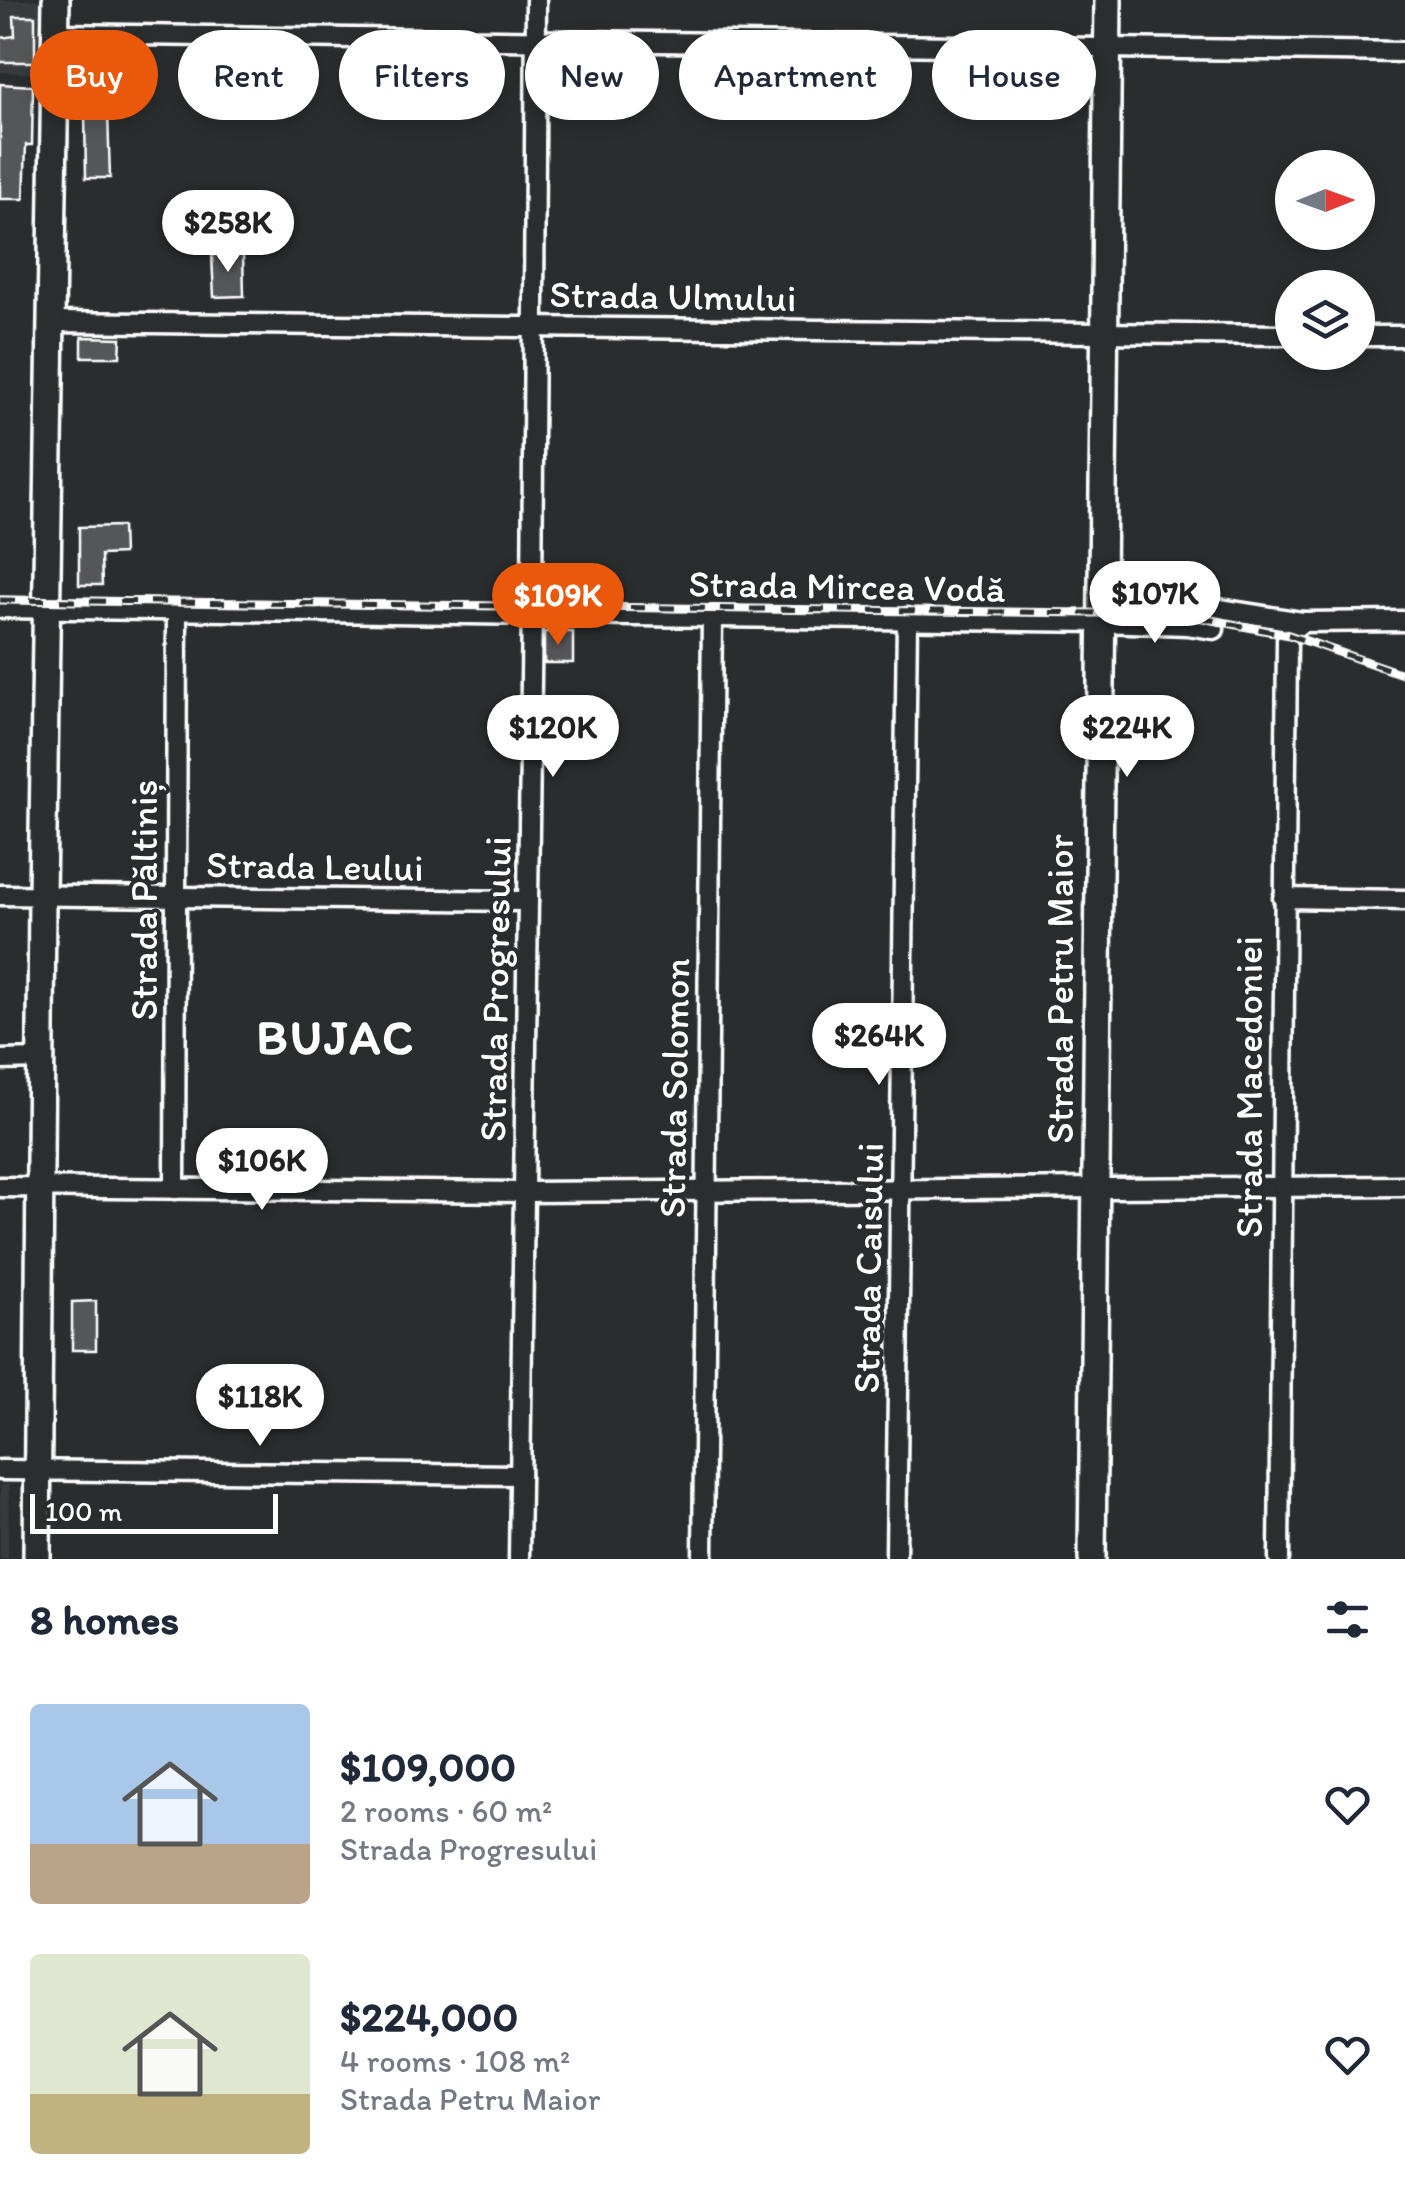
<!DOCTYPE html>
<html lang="en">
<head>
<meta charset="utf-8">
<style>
  :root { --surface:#fff; --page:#f2f2f3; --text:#1f2937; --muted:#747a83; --accent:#ea580c }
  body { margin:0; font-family:Itim,sans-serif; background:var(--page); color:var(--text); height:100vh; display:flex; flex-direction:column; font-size:38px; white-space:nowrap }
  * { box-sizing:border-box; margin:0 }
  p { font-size:32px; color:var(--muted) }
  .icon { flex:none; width:55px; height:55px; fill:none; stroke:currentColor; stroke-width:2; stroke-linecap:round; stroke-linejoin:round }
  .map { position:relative; height:1559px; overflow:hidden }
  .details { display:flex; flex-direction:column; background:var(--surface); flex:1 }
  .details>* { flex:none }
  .hud { position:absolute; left:30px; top:30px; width:1345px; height:90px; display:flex; gap:20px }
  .needle { width:65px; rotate:89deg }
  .buttons { position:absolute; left:1275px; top:150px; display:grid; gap:20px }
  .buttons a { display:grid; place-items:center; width:100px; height:100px; border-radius:50%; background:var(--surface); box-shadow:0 5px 15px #0003; font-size:50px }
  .scale { position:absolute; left:30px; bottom:25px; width:248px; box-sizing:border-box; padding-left:10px; border:5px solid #fff; border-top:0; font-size:28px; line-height:35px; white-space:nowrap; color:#fff; -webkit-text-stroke:8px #2a2d2e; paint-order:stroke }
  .price { position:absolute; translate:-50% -85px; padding:0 22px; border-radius:35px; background:#fff; color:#222; font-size:32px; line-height:65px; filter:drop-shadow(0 2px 5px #0008) }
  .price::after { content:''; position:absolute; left:50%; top:60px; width:30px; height:22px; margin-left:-15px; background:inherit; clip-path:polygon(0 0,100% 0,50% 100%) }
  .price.on { background:var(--accent); color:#fff }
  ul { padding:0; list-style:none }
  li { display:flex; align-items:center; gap:30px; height:250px; padding:0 30px }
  li span { display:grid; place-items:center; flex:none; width:280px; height:200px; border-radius:10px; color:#555 }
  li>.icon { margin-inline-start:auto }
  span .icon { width:120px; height:120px; fill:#fffc; stroke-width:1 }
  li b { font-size:42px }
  h2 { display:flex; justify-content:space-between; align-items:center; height:120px; padding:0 30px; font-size:42px }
  .tag { padding:0 35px; border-radius:45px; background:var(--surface); box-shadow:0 5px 15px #0003; font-size:35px; line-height:90px }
  .tag.on { background:var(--accent); color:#fff }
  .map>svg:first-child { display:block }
  .built { fill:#373a3b }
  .building { fill:#555758; stroke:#fff; stroke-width:2.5 }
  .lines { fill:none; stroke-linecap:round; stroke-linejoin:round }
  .street-casing { stroke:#fff; stroke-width:25 }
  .secondary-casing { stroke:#fff; stroke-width:32 }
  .street { stroke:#2a2d2e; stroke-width:18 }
  .secondary { stroke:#2a2d2e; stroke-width:25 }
  .rail-casing { stroke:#fff; stroke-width:9 }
  .rail { stroke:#2a2d2e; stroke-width:5; stroke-dasharray:15; stroke-linecap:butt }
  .labels { text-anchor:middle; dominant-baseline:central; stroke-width:8; stroke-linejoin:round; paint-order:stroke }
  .street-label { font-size:38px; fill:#fff; stroke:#2a2d2e }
  .district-label { font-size:48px; font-weight:bold; letter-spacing:2.5px; fill:#fff; stroke:#2a2d2e }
</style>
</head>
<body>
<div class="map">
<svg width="1405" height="1559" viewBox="0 0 1405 1559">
  <rect width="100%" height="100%" fill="#2a2d2e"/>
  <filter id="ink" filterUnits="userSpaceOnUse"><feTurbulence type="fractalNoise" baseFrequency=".01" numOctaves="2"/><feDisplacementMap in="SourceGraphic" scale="20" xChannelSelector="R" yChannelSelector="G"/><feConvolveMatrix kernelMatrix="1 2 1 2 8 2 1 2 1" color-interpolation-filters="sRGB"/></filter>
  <g filter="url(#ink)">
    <g class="built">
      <polygon points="0,0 43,0 40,74 0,72"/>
      <polygon points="0,1485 9,1485 8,1559 0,1559"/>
    </g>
    <g class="building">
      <polygon points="14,16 35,16 35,62 0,62 0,38 15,36"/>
      <polygon points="84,48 120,49 119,88 127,88 128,112 108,112 110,178 86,178"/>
      <polygon points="0,84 33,86 32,145 26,145 24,199 0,199"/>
      <polygon points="243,253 244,296 214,297 212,255"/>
      <polygon points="82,337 121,338 120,357 82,357"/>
      <polygon points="122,526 123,554 101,555 102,585 79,585 79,527"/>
      <rect x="544" y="632" width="29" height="31"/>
      <polygon points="96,1301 96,1350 72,1350 72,1302"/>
    </g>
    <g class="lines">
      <defs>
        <g id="street">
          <polyline points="56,34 1405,52"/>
          <polyline points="52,322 1292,335"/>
          <polyline points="1358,336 1405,336"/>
          <polyline points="1207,607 1302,622 1405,621"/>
          <polyline points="0,608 1100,622 1188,625 1214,629"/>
          <polyline points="0,895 528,901"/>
          <polyline points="1283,898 1405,900"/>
          <polyline points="0,1060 40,1059"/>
          <polyline points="0,1187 525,1192 1405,1186"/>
          <polyline points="175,1189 177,611"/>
          <polyline points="0,1470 520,1475"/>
          <polyline points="519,1559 532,607 536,0"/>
          <polyline points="703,1559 712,617"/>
          <polyline points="896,1559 907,618"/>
          <polyline points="1279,1559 1287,640 1291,631 1302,622"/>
        </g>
        <g id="secondary">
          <polyline points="37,1559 42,895 56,0"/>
          <polyline points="1092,1559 1108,0"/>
        </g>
      </defs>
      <use href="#street" class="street-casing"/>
      <use href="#secondary" class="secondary-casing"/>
      <use href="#street" class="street"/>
      <use href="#secondary" class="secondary"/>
      <defs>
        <polyline id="rail" points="0,600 1181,614 1289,635 1405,675"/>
      </defs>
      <use href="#rail" class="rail-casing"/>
      <use href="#rail" class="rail"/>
    </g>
  </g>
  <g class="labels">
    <g class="street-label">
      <text transform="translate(673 296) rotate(1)">Strada Ulmului</text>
      <text transform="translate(847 586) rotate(1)">Strada Mircea Vodă</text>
      <text transform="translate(315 866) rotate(1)">Strada Leului</text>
      <text transform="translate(144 900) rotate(-90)">Strada Păltiniș</text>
      <text transform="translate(495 989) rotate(-89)">Strada Progresului</text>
      <text transform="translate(1060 989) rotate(-90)">Strada Petru Maior</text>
      <text transform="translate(1249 1087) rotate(-90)">Strada Macedoniei</text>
      <text transform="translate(674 1088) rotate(-89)">Strada Solomon</text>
      <text transform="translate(868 1268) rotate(-89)">Strada Caisului</text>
    </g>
    <g class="district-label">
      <text x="336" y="1037">BUJAC</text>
    </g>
  </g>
</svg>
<div class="buttons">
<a><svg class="needle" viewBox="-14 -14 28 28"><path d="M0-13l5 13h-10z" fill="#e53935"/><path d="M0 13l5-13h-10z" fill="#747a83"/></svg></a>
<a><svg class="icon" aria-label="layers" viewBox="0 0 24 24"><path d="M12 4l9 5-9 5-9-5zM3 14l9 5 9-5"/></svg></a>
</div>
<div class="scale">100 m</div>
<b class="price" style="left:228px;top:275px">$258K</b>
<b class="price" style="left:1155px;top:646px">$107K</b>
<b class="price on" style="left:558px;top:648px">$109K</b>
<b class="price" style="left:553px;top:780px">$120K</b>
<b class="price" style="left:1127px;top:780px">$224K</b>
<b class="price" style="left:879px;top:1088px">$264K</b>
<b class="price" style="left:262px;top:1213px">$106K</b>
<b class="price" style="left:260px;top:1449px">$118K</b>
<div class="hud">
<a class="tag on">Buy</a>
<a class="tag">Rent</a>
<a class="tag">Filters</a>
<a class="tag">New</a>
<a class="tag">Apartment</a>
<a class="tag">House</a>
</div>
</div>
<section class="details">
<h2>8 homes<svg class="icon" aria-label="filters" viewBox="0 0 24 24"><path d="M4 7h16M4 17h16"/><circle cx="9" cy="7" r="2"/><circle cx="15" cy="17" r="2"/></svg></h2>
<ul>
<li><span style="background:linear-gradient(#a9c7e8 70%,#b9a48a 0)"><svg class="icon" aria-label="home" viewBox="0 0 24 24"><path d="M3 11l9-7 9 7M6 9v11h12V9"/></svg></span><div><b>$109,000</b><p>2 rooms · 60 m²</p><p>Strada Progresului</p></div><svg class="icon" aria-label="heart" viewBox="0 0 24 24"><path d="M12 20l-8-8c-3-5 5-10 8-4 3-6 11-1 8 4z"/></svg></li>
<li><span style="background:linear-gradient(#dfe7d0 70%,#c2b280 0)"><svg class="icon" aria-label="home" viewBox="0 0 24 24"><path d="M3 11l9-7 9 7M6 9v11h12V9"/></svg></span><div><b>$224,000</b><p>4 rooms · 108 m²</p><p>Strada Petru Maior</p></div><svg class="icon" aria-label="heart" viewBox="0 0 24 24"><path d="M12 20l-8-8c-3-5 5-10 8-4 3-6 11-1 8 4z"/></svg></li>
</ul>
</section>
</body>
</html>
